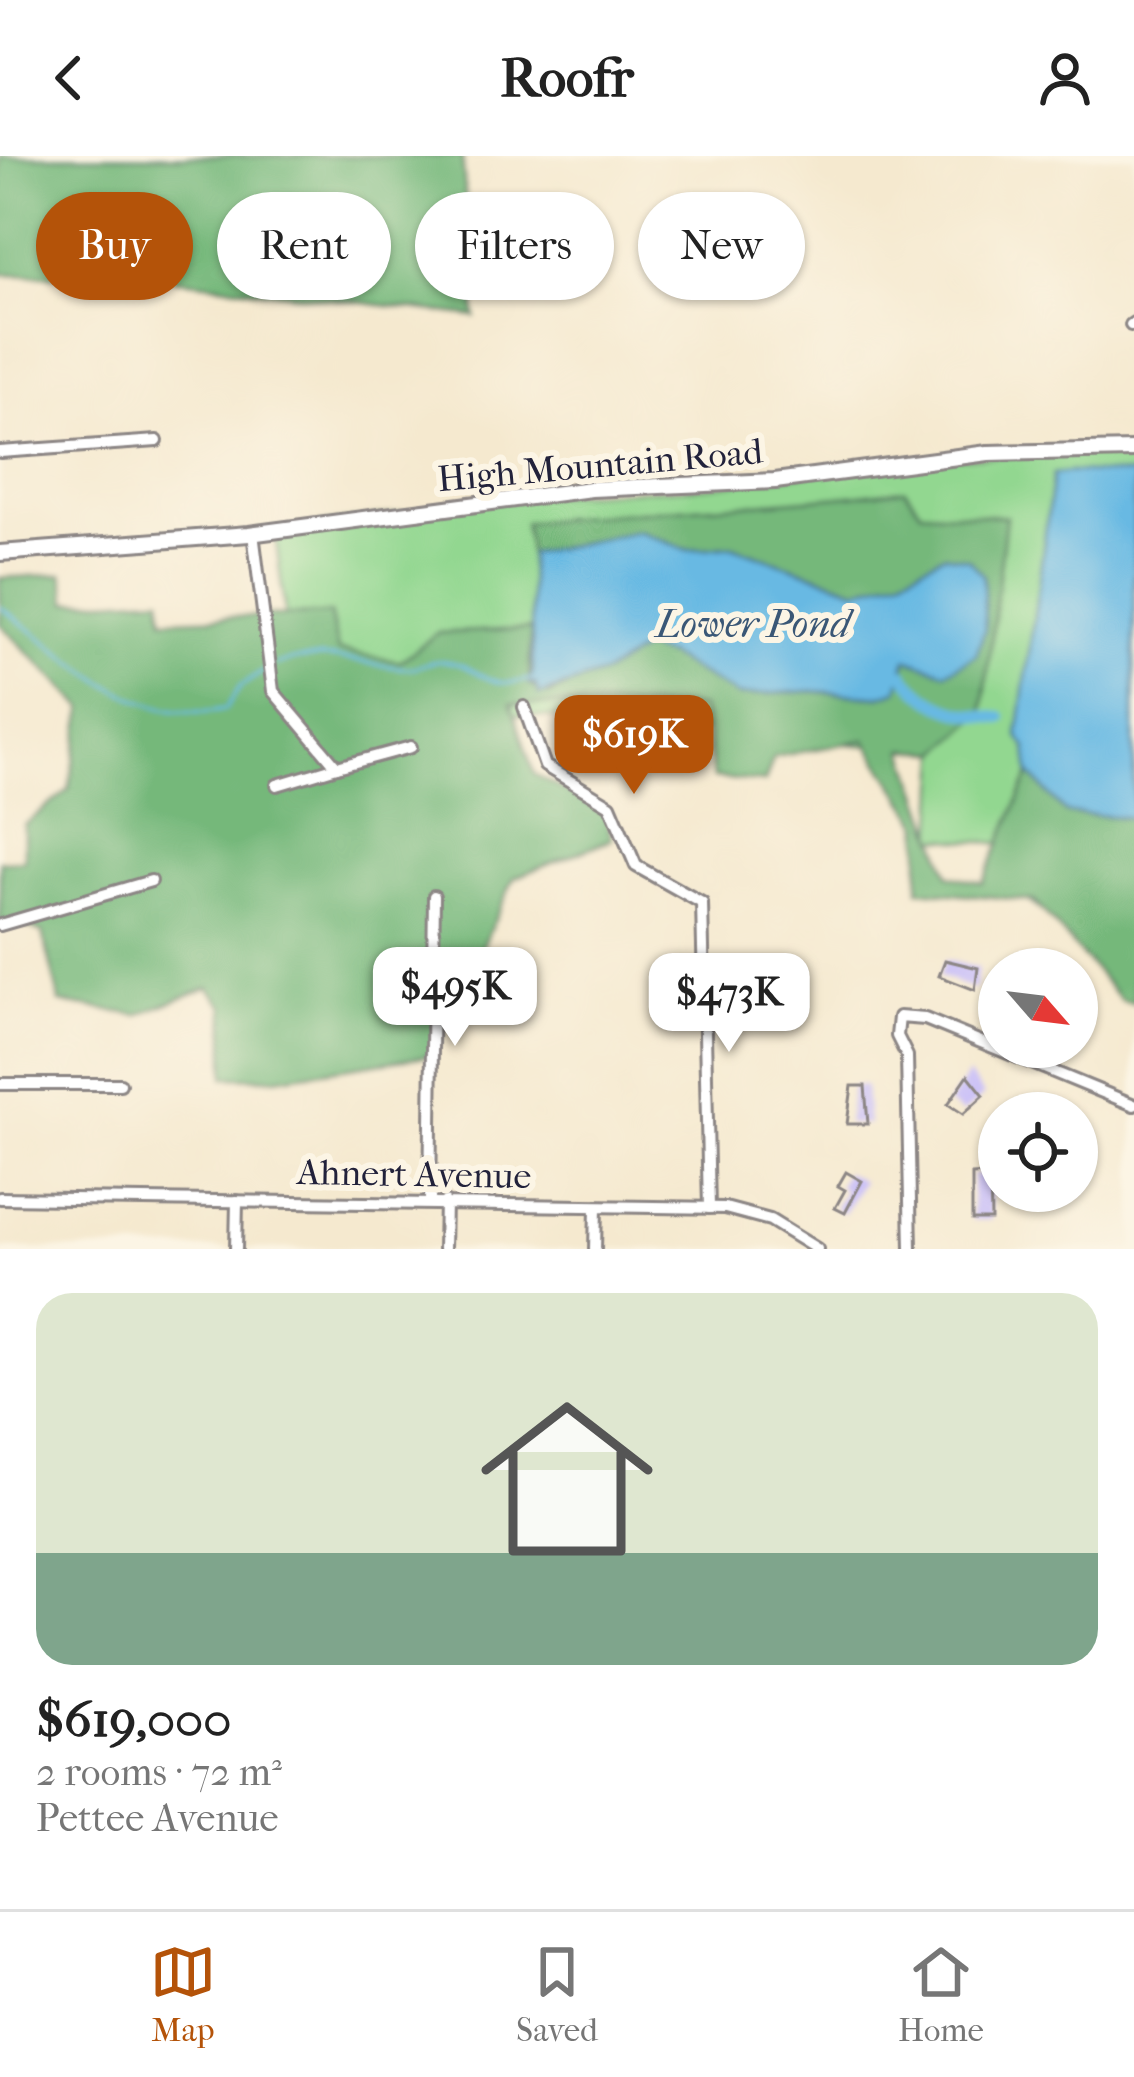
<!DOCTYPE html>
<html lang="en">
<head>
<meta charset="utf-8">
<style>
  :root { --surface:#fff; --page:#f2f2f2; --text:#222; --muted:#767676; --line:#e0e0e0; --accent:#b45309 }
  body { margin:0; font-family:"IM FELL French Canon",serif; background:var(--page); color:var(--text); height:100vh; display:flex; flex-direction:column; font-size:45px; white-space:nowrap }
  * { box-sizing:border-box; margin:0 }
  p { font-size:39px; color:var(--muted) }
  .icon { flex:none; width:66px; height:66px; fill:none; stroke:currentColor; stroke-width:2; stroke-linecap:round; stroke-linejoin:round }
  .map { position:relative; height:1093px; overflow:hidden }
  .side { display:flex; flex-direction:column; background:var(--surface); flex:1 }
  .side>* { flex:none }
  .guide { position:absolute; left:36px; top:36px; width:1062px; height:108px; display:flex; gap:24px }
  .needle { width:78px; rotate:118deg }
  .fabs { position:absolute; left:978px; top:792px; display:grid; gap:24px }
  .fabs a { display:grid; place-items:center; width:120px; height:120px; border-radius:50%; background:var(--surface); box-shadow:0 3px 9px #0004; font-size:60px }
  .price { position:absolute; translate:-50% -102px; padding:0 27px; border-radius:24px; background:#fff; color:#222; font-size:39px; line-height:78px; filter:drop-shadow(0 3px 6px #0008) }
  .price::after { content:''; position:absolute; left:50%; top:72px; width:36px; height:27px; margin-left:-18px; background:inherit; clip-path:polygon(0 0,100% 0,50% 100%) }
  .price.current { background:var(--accent); color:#fff }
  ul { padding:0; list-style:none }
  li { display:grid; align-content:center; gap:24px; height:636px; padding:0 36px }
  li+li { border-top:3px solid var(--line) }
  li span { display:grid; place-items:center; height:372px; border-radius:36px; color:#555 }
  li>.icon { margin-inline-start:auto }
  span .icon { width:216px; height:216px; fill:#fffc; stroke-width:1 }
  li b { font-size:51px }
  .chip { padding:0 42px; border-radius:54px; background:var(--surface); box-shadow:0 3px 9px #0004; font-size:42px; line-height:108px }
  .chip.current { background:var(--accent); color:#fff }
  header { display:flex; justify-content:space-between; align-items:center; height:156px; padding:0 36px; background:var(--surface); font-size:54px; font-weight:700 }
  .menu { display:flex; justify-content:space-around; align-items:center; height:168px; border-top:3px solid var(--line); background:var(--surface); font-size:33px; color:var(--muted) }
  .menu a { display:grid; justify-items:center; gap:6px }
  .menu .current { color:var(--accent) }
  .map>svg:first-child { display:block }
  .green { fill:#92d790; stroke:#5a7c66; stroke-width:3 }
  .forest { fill:#75b87a; stroke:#4c6d5a; stroke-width:3 }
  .water { fill:#67b9e3; stroke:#446e8f; stroke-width:3 }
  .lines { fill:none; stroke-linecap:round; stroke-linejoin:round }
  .stream { stroke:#67b9e3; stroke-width:3 }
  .canal { stroke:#67b9e3; stroke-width:12 }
  .building { fill:#c2b8fa }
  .street-casing { stroke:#8c8685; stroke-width:16 }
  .secondary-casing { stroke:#8c8685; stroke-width:20 }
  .street { stroke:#fff; stroke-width:10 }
  .secondary { stroke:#fff; stroke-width:14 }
  .labels { text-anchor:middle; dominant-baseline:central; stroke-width:12; stroke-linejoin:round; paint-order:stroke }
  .street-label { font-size:36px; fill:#22223b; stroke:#fcf5e5 }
  .water-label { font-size:39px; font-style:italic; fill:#3a5776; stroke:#fcf5e5 }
</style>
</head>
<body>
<header><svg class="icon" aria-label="back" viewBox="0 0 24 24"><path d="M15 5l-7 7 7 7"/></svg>Roofr<svg class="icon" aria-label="person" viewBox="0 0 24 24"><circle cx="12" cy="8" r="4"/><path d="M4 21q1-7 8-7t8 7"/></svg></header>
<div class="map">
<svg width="1134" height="1093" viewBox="0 0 1134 1093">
  <rect width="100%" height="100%" fill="#fcf5e5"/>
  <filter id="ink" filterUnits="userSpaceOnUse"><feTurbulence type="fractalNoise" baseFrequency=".00833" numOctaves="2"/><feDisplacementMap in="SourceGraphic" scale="24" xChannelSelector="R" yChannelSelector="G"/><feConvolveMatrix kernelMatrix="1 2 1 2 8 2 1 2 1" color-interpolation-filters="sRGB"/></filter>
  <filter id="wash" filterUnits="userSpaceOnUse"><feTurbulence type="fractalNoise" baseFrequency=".004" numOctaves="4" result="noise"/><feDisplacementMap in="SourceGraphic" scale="48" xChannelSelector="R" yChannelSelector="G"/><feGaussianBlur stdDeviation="2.7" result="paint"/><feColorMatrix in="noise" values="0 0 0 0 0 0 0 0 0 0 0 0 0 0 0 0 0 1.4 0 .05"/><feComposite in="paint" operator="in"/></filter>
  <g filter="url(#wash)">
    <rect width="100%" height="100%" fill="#f5e9cf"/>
    <polygon class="green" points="1134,294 1134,819 988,717 1007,688 934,682 939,596 471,555 296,550 275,375 514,341 708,330 923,303"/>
    <g class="forest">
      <polygon points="0,0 462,0 476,161 158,121 0,118"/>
      <path d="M905,333L921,355L1006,360L983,556L940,596L905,594L949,719L983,727L1030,618L1066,657L1134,662V847L1121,844L1034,745L919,734L921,669L865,584L774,601L765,626L713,622L702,552L511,548L534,618L605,657L612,683L514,722L432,899L275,922L225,921V850L208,831L138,859L60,847L43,777L13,765L0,768V705L24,704V669L69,634L84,552L0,468V422L63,418L68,446L161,441L164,463L330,458L338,495L400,506L437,477L531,473L529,529L549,539L644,493L811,535L881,540L904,518L907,502L917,504L985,473L983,420L968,403L944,399L901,421L857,433L732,390L687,394L638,375L529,398L524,367C650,350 778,350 905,333Z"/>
    </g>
    <g class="water">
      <polygon points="1070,316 1134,319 1134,662 1066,657 1030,618 1027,592 1018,580 1053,318"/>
      <polygon points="638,375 687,394 732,390 857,433 901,421 944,398 968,403 983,419 985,473 976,499 946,516 907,503 898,534 881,540 811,535 738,540 668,500 644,493 603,518 539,539 535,528 529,529 533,515 529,398"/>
    </g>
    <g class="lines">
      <g class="stream">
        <path d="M0,451C69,499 136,571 226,553L240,531L267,513"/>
        <path d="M276,509C323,492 359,509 406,512C418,513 429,504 442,505C481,508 484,537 531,523"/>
      </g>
      <path class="canal" d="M904,518C929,551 961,559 1001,562"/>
    </g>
    <g id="blocks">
      <g class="building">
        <polygon points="945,804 978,812 975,834 939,820"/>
        <polygon points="968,919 984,939 963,958 948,948"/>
        <polygon points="852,930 865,930 868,968 847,968"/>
        <polygon points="846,1016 862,1025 845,1057 835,1052 845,1034 838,1030"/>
        <polygon points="990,1018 991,1064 972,1064 972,1019"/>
      </g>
    </g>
  </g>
  <g filter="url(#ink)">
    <use href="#blocks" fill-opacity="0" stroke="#8c8685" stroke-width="3"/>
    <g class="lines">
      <defs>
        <g id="street">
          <polyline points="1131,169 1134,167"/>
          <polyline points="0,296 157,285"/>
          <polyline points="253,377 273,535 337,611 411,591"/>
          <polyline points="524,551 545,610 610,649 636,710 702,747 709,1052"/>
          <polyline points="277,629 337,611"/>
          <polyline points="0,769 151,725"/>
          <polyline points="0,928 120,928"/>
          <polyline points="0,1042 725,1052 770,1064 817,1093"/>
          <polyline points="430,1046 434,740"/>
          <polyline points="236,1093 237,1045"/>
          <polyline points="444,1093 445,1046"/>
          <polyline points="595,1093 596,1052"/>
          <polyline points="911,1093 907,900 897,880 899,861 925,863 1134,949"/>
        </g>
        <polyline id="secondary" points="0,397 249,378 591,333 775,325 988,297 1134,294"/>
      </defs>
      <use href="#street" class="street-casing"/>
      <use href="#secondary" class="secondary-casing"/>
      <use href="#street" class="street"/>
      <use href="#secondary" class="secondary"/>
    </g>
  </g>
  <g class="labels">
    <g class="street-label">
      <text transform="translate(600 309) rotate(-5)">High Mountain Road</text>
      <text transform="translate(414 1018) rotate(1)">Ahnert Avenue</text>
    </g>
    <g class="water-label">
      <text x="753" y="468">Lower Pond</text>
    </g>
  </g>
</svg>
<div class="fabs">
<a><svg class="needle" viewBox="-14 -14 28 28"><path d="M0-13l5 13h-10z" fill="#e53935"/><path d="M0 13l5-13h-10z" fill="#767676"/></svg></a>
<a><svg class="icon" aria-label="locate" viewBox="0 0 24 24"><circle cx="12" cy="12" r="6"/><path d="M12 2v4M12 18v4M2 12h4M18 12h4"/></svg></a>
</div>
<b class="price current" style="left:634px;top:641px">$619K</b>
<b class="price" style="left:455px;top:893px">$495K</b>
<b class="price" style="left:729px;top:899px">$473K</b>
<div class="guide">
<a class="chip current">Buy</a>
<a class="chip">Rent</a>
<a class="chip">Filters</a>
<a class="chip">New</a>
</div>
</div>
<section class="side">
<ul>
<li><span style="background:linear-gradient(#dfe7d0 70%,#7fa58c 0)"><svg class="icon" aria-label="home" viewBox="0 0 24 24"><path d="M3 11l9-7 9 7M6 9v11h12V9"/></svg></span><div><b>$619,000</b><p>2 rooms · 72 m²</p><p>Pettee Avenue</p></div></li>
</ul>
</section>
<nav class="menu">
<a class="current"><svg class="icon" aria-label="map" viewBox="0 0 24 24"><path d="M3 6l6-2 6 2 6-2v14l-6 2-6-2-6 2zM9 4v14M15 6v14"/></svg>Map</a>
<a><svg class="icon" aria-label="saved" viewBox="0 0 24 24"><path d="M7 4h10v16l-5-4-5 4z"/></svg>Saved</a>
<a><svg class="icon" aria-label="home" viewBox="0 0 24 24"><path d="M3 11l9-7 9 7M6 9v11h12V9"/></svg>Home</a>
</nav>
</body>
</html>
